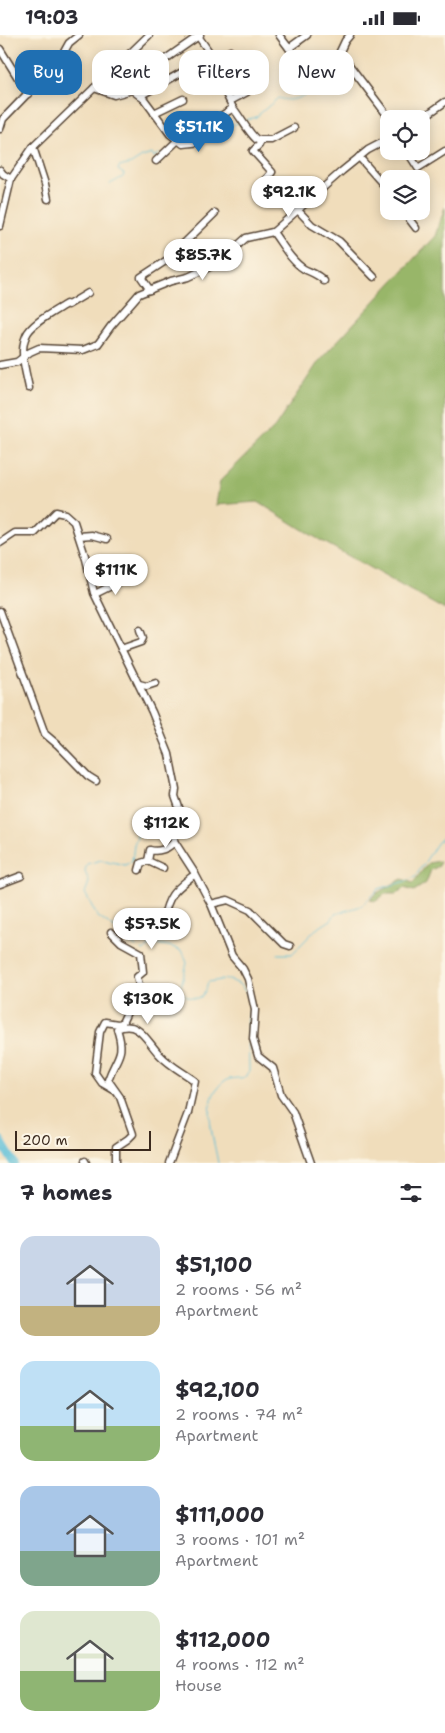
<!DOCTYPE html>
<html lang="en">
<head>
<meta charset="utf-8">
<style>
  :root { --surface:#fff; --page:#f2f2f3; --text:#2b2b33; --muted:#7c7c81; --accent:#1f6fb2 }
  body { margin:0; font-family:"Shantell Sans",sans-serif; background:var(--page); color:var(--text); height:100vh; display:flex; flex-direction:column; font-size:19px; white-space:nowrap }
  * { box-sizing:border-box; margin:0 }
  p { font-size:16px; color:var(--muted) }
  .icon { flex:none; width:28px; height:28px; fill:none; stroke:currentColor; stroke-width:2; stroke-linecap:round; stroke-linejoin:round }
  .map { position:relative; height:1128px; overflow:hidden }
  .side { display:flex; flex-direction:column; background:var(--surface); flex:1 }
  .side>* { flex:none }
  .hud { position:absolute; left:15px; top:15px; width:415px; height:45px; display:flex; gap:10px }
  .fabs { position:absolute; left:380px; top:75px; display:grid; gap:10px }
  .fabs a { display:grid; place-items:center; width:50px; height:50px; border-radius:10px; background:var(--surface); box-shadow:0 2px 12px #0003; font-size:25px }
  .scale { position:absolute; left:15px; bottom:12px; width:136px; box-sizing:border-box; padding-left:5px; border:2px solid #3b2a1e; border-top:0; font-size:14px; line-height:18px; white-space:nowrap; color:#3b2a1e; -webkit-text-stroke:4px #fcf5e5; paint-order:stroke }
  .price { position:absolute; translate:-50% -42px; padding:0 11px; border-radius:18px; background:#fff; color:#222; font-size:16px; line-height:32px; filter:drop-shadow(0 1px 2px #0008) }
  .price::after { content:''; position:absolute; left:50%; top:30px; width:15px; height:11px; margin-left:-8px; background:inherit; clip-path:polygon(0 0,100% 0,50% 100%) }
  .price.active { background:var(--accent); color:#fff }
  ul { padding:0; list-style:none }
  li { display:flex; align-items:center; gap:15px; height:125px; padding:0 20px }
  li span { display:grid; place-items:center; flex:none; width:140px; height:100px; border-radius:15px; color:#555 }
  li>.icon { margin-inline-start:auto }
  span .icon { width:60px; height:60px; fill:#fffc; stroke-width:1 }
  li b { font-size:21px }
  h2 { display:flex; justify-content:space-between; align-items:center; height:60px; padding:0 20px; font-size:21px }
  .tag { padding:0 18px; border-radius:15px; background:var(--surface); box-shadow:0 2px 12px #0003; font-size:18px; line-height:45px }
  .tag.active { background:var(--accent); color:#fff }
  .status { display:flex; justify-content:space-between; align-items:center; height:35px; padding:0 25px; background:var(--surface); direction:ltr }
  .status svg { height:14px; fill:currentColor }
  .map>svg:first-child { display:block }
  .forest { fill:#98b669; stroke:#6a7044 }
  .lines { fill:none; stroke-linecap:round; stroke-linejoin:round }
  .stream { stroke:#59bdd7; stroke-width:1 }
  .river { stroke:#59bdd7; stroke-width:9 }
  .minor-casing { stroke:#564536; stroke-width:9 }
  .minor { stroke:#fff; stroke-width:6 }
</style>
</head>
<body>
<div class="status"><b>19:03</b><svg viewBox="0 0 49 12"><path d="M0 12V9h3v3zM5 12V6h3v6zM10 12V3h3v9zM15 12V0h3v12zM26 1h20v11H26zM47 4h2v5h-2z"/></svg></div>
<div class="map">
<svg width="445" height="1128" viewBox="0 0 445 1128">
  <rect width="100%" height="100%" fill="#fcf5e5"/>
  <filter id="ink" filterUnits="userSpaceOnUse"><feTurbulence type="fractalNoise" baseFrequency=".02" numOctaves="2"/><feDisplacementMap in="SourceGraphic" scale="10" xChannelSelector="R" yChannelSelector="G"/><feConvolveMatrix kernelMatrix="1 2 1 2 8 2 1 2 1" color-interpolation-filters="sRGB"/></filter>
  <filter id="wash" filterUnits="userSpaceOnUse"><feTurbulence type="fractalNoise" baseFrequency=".0096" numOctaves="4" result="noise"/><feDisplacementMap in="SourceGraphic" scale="20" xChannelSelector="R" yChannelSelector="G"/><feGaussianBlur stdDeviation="1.12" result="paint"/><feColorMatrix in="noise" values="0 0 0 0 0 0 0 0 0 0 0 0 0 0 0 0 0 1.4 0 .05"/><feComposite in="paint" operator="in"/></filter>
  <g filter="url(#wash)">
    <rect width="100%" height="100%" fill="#f0ddbb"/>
    <g class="forest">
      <polygon points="445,172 445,575 313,501 258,467 216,470 220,446 275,392 319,326 435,201"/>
      <polygon points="440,826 439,831 431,835 426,848 414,856 404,853 396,859 385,859 376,866 370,865 375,859 402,844 413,848 428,828"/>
    </g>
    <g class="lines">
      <g class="stream">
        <polyline points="342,21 354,0"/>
        <path d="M246,85L256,82L278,63C290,67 299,64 309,57V43C320,37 332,39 342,33V27"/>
        <polyline points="208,96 218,96 240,87"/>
        <polyline points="190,111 200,110"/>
        <polyline points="110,149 123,142 124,139 118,135 119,132 131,129 142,122 152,119 154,122 159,119"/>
        <polyline points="112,827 125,830 132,826 134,810 140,793 137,782"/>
        <polyline points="111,828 101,825 87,829 85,836 89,847 85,858 97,881 115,894 136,912"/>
        <path d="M142,915L144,916L151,909C161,909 174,911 183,917L187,928L180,955C186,962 191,964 200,963L206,955L208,947L228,944L239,949L247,958L250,970L248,985L249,1037L246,1042C238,1044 230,1042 223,1047C200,1066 214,1104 218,1128"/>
        <polyline points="278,919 292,919 315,895 331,885 335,879 361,871 378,854 406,846 415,842 438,807 445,801"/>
      </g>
      <polyline class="river" points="0,1105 14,1128"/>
    </g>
  </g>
  <g filter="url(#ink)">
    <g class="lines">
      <defs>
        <g id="minor">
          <polyline points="279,0 307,37 344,23 390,84"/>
          <polyline points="198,1 226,41"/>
          <polyline points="289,13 307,0"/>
          <polyline points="0,14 28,59"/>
          <polyline points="216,25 230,16"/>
          <polyline points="335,27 345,6 350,0"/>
          <polyline points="217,45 225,57 233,73"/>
          <path d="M94,53L114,60L132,55L144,64L170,99L183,109L201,107C203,89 219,83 233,73C242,84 247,96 257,105H271L294,93"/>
          <polyline points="132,55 134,46 200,0"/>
          <polyline points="140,61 184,36"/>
          <polyline points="230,66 247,57"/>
          <polyline points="154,78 183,64"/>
          <polyline points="421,84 445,67"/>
          <polyline points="0,94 3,84 59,26 69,8 79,0"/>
          <polyline points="261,105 259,110 253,116 272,137 267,143 312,190 339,206 374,242"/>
          <polyline points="33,112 45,149 48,164"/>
          <polyline points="407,116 418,133 445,116"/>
          <polyline points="359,122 389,156"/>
          <polyline points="156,126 178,105"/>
          <polyline points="0,135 3,139 11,144"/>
          <polyline points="403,176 416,193"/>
          <polyline points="0,191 11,144 33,112 149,0"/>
          <path d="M273,197C282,209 291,226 304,234C312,238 318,239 324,246"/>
          <polyline points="150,255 141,242 167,225 215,178"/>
          <polyline points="0,330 17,327 30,317 39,313 83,315 98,309 111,291 139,259 171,246 188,242 218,228 246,203 273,197 342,136 368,115 389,104"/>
          <path d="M29,353C26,337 19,317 26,301C30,289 55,276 66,269L68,270L88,258"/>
          <polyline points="79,501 92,500 107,504"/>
          <polyline points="0,508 15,498 35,498 56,477 65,479 74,487 86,524 94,558 152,677 169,719 176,754 175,761 182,781 175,796 174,806 194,837 211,869 232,921 243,934 248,944 255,975 253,1004 258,1021 273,1033 281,1060 293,1077 311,1128"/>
          <polyline points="95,559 127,543"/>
          <polyline points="0,576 45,699 58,710 88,741 96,746"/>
          <polyline points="121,614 141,607 143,603 140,595"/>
          <polyline points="139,649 147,651 156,648"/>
          <path d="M163,833L148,826L150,815C158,817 170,814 174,806"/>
          <polyline points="139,835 141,828 148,826"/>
          <polyline points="0,849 21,841"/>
          <polyline points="211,869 228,865 250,875 284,909 290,911"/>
          <path d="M163,885C169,858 174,856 195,839"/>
          <polyline points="111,897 121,907 141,918 143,937 137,942 143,967 142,969 128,975 122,988 118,989 105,987 100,997 95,1038 102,1048 114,1055"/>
          <polyline points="85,1126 86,1128"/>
          <path d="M116,1128V1112L128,1104L133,1099L120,1062L108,1045C116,1021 126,1021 117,994C139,984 147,1007 160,1020C169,1030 184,1038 195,1046L188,1078L169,1128"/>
        </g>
      </defs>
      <use href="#minor" class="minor-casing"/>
      <use href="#minor" class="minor"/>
    </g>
  </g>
</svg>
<div class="fabs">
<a><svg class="icon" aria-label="locate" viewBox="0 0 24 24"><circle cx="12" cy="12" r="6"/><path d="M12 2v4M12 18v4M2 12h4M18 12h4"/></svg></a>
<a><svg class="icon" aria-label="layers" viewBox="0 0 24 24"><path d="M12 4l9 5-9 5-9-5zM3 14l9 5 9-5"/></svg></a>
</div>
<div class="scale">200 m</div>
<b class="price active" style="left:199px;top:118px">$51.1K</b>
<b class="price" style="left:289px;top:183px">$92.1K</b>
<b class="price" style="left:203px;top:246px">$85.7K</b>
<b class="price" style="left:116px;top:561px">$111K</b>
<b class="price" style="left:166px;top:814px">$112K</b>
<b class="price" style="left:152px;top:915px">$57.5K</b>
<b class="price" style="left:148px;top:990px">$130K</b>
<div class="hud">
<a class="tag active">Buy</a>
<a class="tag">Rent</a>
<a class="tag">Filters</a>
<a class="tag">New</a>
</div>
</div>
<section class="side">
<h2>7 homes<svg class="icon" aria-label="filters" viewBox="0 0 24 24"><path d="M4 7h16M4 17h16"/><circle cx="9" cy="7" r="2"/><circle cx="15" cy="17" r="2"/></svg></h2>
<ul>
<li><span style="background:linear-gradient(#c9d6e8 70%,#c2b280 0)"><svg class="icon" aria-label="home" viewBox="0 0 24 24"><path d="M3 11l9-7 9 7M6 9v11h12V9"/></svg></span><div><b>$51,100</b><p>2 rooms · 56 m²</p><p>Apartment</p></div></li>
<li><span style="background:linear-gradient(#bfe0f5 65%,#8fb573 0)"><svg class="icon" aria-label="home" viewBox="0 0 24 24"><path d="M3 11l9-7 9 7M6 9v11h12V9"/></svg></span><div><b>$92,100</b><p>2 rooms · 74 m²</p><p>Apartment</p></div></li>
<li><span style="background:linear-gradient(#a9c7e8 65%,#7fa58c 0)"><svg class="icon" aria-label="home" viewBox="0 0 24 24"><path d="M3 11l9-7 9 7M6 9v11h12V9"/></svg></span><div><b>$111,000</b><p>3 rooms · 101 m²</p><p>Apartment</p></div></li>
<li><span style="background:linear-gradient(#dfe7d0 60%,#8fb573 0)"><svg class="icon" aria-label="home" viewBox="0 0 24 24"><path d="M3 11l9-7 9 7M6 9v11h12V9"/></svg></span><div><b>$112,000</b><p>4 rooms · 112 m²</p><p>House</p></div></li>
</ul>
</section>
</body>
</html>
